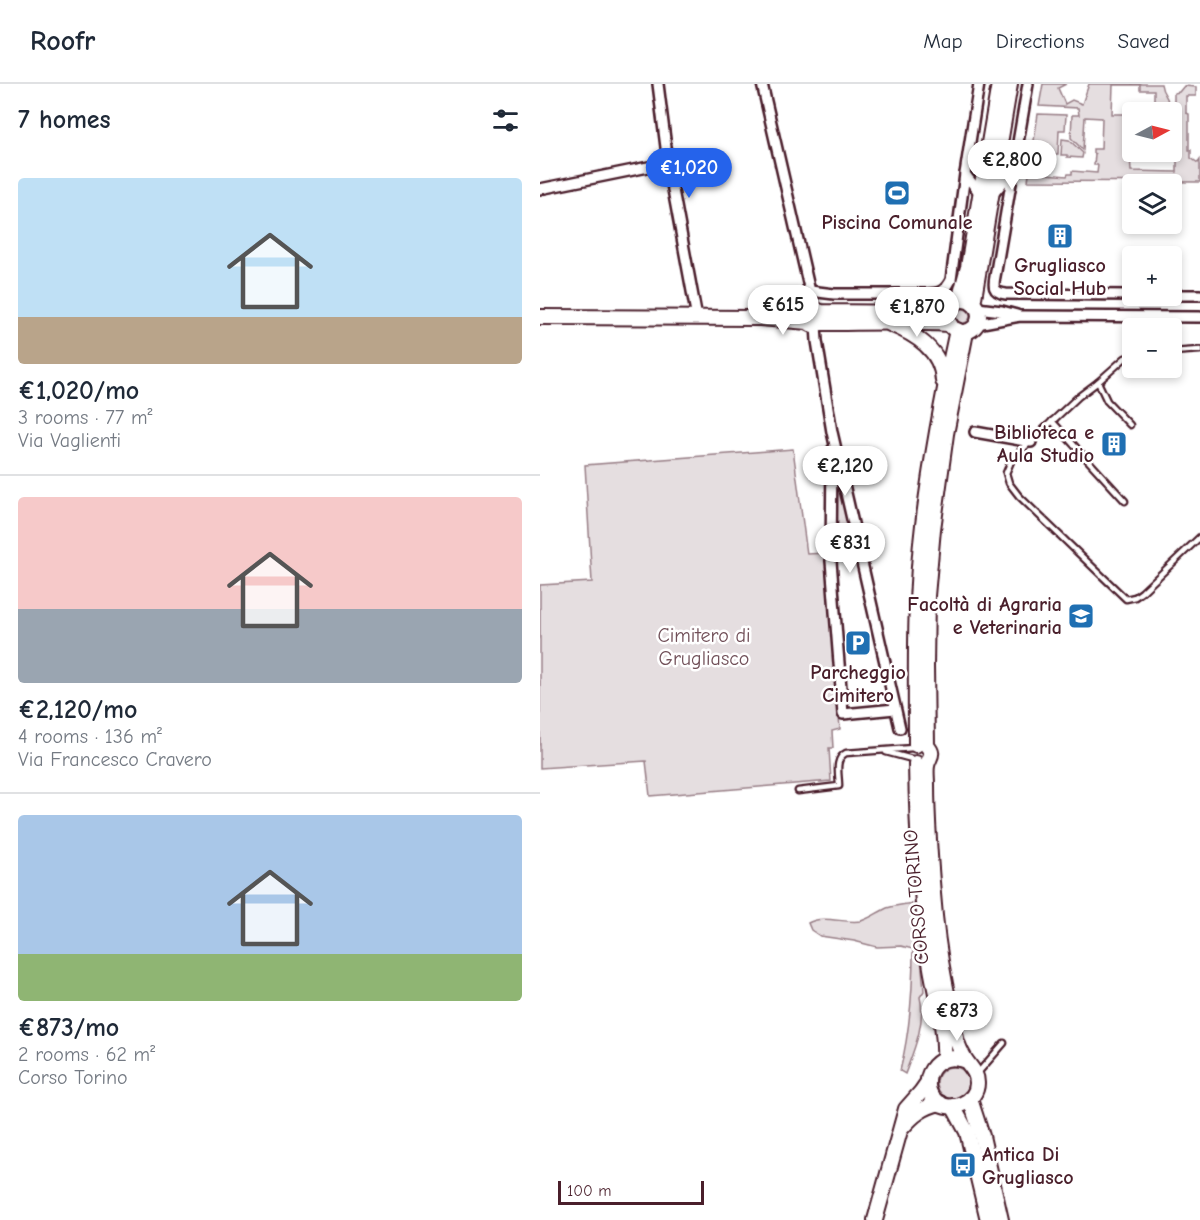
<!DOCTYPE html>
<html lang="en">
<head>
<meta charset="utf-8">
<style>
  :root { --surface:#fff; --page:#f6f6f7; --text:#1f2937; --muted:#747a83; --line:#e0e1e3; --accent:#2563eb }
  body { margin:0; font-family:"Comic Neue",sans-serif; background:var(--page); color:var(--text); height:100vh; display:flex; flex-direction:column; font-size:22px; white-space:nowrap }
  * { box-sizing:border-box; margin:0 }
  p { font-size:20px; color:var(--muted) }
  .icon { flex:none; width:33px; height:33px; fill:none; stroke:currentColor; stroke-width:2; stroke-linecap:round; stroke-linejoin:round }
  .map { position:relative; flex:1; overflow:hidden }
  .details { display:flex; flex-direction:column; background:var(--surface); width:540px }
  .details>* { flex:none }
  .needle { width:39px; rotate:83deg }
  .tools { position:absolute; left:582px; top:18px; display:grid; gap:12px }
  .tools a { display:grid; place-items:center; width:60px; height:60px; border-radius:6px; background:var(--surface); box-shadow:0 3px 9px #0003; font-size:30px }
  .scale { position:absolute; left:18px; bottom:15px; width:146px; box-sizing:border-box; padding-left:6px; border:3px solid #4a1f2b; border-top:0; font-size:16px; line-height:21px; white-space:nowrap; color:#4a1f2b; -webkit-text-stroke:4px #fff; paint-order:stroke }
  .price { position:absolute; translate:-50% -51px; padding:0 14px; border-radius:21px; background:#fff; color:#222; font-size:20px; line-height:39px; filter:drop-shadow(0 2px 3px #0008) }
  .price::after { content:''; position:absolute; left:50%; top:36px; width:18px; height:14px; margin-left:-9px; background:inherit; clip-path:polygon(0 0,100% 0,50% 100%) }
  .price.on { background:var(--accent); color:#fff }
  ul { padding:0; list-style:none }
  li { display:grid; align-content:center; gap:12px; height:318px; padding:0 18px }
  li+li { border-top:2px solid var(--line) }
  li span { display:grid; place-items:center; height:186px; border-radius:6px; color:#555 }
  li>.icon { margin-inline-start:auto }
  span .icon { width:108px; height:108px; fill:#fffc; stroke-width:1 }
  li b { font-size:26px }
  h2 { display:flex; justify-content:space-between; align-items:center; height:72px; padding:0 18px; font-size:26px }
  header { display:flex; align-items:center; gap:36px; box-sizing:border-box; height:84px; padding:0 30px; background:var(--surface); border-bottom:2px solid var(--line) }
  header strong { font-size:28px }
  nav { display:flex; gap:33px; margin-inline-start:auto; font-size:21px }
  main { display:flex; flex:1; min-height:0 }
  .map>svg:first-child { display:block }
  .green { fill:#e5dee0; stroke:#987e86; stroke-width:1.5 }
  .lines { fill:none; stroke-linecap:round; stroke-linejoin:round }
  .lane-casing { stroke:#4a1f2b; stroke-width:9 }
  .street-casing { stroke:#4a1f2b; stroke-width:14 }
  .secondary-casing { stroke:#4a1f2b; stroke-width:18 }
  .lane { stroke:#fff; stroke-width:4.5 }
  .street { stroke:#fff; stroke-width:9 }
  .secondary { stroke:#fff; stroke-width:14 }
  .labels { text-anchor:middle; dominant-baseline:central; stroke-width:5; stroke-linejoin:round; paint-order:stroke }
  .poi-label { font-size:20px; font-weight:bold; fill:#4a1f2b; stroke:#fff }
  .park-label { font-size:20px; fill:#714f58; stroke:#fff }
  .street-label { font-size:20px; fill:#4a1f2b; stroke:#fff }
</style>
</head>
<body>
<header>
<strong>Roofr</strong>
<nav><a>Map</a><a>Directions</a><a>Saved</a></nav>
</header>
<main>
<section class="details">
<h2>7 homes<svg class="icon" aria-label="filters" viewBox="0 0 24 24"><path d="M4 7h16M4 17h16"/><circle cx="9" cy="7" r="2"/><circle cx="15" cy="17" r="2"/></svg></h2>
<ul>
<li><span style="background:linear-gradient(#bfe0f5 75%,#b9a48a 0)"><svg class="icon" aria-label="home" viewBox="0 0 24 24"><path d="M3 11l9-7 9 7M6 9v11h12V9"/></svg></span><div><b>€1,020/mo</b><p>3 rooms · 77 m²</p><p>Via Vaglienti</p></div></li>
<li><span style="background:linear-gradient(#f6c9c9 60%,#9aa5b1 0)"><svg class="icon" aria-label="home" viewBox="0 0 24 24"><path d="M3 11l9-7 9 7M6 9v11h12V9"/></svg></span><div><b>€2,120/mo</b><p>4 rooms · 136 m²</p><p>Via Francesco Cravero</p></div></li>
<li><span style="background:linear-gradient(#a9c7e8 75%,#8fb573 0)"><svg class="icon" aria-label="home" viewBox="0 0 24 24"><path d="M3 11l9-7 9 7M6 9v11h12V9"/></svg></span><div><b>€873/mo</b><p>2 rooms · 62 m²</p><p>Corso Torino</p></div></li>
</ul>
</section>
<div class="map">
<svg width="660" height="1136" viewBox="0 0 660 1136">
  <rect width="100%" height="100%" fill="#fff"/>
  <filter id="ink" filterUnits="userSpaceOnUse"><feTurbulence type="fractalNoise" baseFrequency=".0167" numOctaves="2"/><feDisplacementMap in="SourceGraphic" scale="12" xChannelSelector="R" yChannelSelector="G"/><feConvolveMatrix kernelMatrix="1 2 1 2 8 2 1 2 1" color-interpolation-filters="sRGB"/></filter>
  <g filter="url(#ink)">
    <g class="green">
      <path d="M503,0H526L518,4L525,20L532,16L542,20L549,0H621C623,16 635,12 621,28H600V24L614,23V6H600V1H573L572,30H592V68H597V70L590,71L591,87L637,88V69L627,68H632V28L630,27L634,17V9L639,8L644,2L656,3V12H646V29L649,30V66H651V74L658,79L660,76V98L488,97L498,30L526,31L525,46H519L518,70H505L504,81L506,82V90L527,92L528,90H532V87L557,89L558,81H554L555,70L553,69V65H561L562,34L545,33L543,66L531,54L532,31H539L538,24L499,22Z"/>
      <polygon points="522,55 529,56 543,69 542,74 527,73 527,71 521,71"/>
      <circle cx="423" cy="232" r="7"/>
      <polygon points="253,365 267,470 286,469 300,645 292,647 293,664 289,664 291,697 110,712 106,677 0,684 0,501 52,498 45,381"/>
      <polygon points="296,388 297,388 315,460 295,462"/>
      <path d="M376,819L384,907L380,913C386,938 374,966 365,990L360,987C370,947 373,906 373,865L361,862L337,863L314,857L280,852L271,846L268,839C284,830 304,840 321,837C331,834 338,828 347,824C356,821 367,820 376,819Z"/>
      <circle cx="413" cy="999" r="16"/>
    </g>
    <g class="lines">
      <defs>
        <g id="lane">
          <polyline points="632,268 660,266"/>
          <polyline points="592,272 585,274 558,298 538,313 472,375 466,389 469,399 479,412 586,515 595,513 602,508 660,453"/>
          <polyline points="558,298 567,317 590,341"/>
          <polyline points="512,337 585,417"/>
          <polyline points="346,668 372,675"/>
          <path d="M258,707L299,702C299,690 294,675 306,669L373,664"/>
          <polyline points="437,990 464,959"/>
        </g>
        <g id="street">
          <polyline points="118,0 128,79 157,234"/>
          <polyline points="222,0 274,225"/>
          <path d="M488,0L456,187C454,199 450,208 466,210L592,211"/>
          <polyline points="425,90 441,111"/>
          <polyline points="0,105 128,79"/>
          <polyline points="453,110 473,86"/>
          <path d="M270,207L294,210H386C399,210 405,208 411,196L425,90L439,0"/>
          <polyline points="632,211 660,211"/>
          <polyline points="437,224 462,227 477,231"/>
          <polyline points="437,240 480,232 660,233"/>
          <polyline points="276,241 277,257 292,348 360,644"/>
          <polyline points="435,348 491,358"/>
          <polyline points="292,366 291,477 303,630 355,625"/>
        </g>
        <g id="secondary">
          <circle cx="423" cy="232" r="16"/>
          <polyline points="419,217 428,183 459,0"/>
          <polyline points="433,220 470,0"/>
          <polyline points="249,231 268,228 274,225 281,228 386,229 410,225"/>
          <path d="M0,233L220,234L268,238C272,242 275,242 280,239C323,239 367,237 410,240"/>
          <path d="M350,240C375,250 402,266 403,297"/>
          <path d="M376,661C376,588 374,514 383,441C391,375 403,311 417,246"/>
          <path d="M376,679C377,743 380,807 389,871C393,905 406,940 404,975"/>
          <path d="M426,977C395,964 376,999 396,1017C411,1030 437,1018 437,999C437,988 430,983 425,975C422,970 419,964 417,958C414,947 412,934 410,923C403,892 398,863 395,832C391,789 387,744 387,700C387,694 386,687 387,682C388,673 396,671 387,662L386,582L387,512L393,445L406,350L426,248"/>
          <polyline points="430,1015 442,1052 461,1136"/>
          <polyline points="413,1022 427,1048 448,1136"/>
          <path d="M362,1044C373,1031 383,1023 400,1019"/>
          <polyline points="335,1136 366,1025 381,1008 388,998"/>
        </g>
      </defs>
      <use href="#lane" class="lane-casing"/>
      <use href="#street" class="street-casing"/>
      <use href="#secondary" class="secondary-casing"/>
      <use href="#lane" class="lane"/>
      <use href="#street" class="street"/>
      <use href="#secondary" class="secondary"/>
    </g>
  </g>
  <defs>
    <symbol id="stadium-square" viewBox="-11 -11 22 22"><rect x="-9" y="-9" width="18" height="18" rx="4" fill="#1f6fb2" stroke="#fff"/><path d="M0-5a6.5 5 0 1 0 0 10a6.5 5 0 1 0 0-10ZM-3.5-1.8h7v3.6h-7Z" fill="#fff"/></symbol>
    <symbol id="building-square" viewBox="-11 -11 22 22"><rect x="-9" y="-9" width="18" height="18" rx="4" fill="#1f6fb2" stroke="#fff"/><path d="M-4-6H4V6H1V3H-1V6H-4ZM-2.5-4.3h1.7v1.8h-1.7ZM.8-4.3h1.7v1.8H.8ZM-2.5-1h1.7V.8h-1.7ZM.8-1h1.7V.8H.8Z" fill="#fff"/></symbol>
    <symbol id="university-square" viewBox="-11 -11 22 22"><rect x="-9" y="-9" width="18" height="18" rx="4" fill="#1f6fb2" stroke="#fff"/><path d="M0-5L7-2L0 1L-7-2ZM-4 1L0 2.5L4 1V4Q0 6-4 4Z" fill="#fff"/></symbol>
    <symbol id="parking-square" viewBox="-11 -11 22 22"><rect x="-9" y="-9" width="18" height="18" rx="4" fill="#1f6fb2" stroke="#fff"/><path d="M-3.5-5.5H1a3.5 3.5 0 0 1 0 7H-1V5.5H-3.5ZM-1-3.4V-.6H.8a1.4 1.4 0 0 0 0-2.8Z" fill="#fff"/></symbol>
    <symbol id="bus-square" viewBox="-11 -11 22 22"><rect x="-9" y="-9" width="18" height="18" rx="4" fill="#1f6fb2" stroke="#fff"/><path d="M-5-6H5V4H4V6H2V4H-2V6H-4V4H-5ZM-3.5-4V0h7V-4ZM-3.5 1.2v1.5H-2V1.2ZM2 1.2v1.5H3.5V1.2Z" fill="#fff"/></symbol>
  </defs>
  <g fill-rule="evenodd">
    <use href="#stadium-square" x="342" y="94" width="30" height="30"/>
    <use href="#building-square" x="505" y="137" width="30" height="30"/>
    <use href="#building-square" x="559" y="345" width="30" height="30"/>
    <use href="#university-square" x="526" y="517" width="30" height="30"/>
    <use href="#parking-square" x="303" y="544" width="30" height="30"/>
    <use href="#bus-square" x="408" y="1066" width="30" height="30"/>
  </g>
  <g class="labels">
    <g class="poi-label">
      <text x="357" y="138">Piscina Comunale</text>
      <text x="520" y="181">Grugliasco<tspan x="520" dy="23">Social Hub</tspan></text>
      <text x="554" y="348" text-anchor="end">Biblioteca e<tspan x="554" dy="23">Aula Studio</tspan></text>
      <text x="522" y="520" text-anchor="end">Facoltà di Agraria<tspan x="522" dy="23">e Veterinaria</tspan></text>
      <text x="318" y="588">Parcheggio<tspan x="318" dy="23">Cimitero</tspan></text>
      <text x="442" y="1070" text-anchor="start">Antica Di<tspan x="442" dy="23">Grugliasco</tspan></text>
    </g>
    <g class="park-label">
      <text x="164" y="551">Cimitero di<tspan x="164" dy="23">Grugliasco</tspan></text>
    </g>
    <g class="street-label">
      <text transform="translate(376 813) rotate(-95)">CORSO TORINO</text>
    </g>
  </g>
</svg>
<div class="tools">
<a><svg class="needle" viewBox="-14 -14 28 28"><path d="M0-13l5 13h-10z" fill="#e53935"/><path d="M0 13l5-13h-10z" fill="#747a83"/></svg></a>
<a><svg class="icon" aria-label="layers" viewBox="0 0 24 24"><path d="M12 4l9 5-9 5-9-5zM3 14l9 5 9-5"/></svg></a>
<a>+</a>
<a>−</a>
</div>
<div class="scale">100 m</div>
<b class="price" style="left:472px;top:107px">€2,800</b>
<b class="price on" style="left:149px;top:115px">€1,020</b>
<b class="price" style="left:243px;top:252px">€615</b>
<b class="price" style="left:377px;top:254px">€1,870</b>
<b class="price" style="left:305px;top:413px">€2,120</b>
<b class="price" style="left:310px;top:490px">€831</b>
<b class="price" style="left:417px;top:958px">€873</b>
</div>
</main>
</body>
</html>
